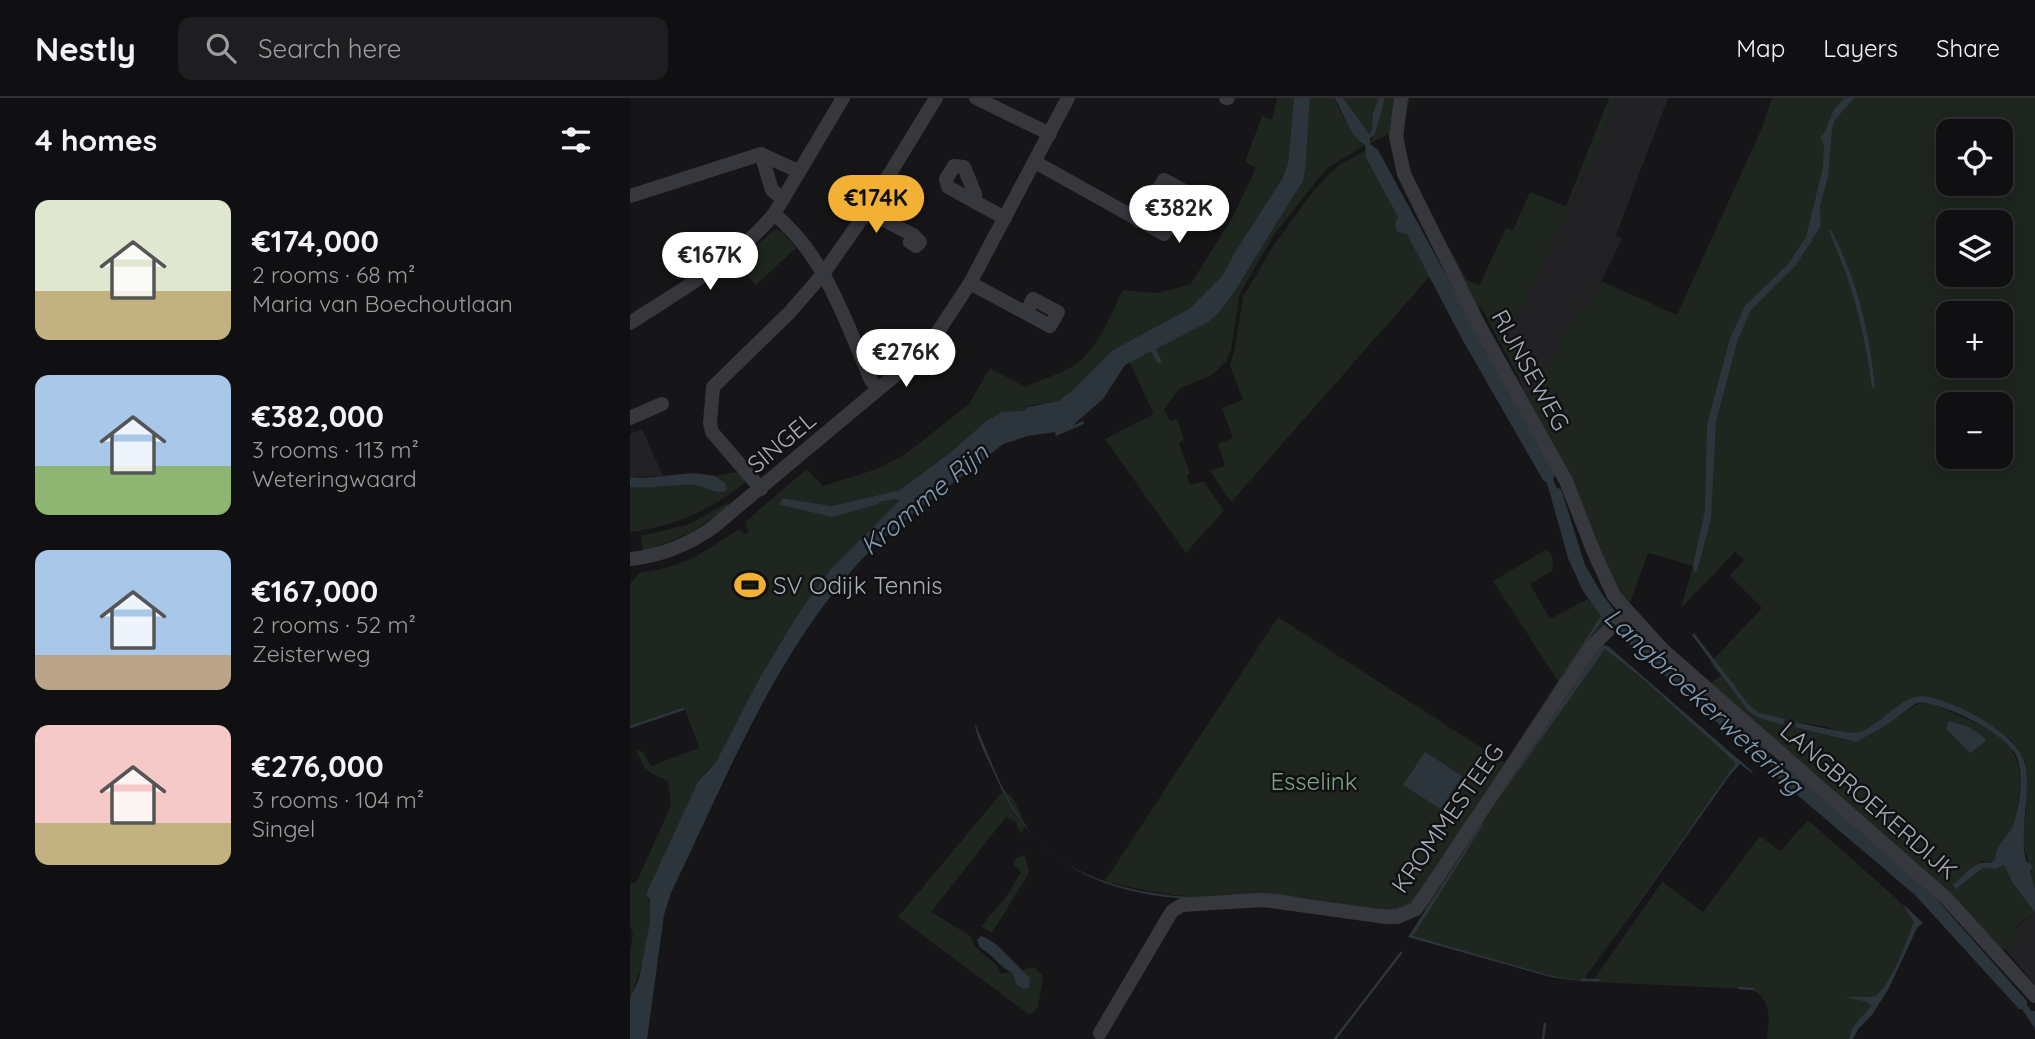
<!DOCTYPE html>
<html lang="en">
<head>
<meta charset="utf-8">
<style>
  :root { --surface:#101012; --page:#1e1e20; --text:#f1f3f6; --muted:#9c9d9f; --line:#303032; --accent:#f2b134 }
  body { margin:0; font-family:Quicksand,sans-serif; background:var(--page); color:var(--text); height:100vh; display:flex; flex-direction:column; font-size:26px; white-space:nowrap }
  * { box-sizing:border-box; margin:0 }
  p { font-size:23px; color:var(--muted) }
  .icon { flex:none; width:38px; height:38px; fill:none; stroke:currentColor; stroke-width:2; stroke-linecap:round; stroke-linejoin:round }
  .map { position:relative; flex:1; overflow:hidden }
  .drawer { display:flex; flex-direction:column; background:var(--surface); width:630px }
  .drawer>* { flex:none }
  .controls { position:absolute; left:1306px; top:21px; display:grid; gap:14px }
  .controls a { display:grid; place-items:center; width:77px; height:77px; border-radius:14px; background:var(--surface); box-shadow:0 4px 18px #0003,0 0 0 2px var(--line); font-size:35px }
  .price { position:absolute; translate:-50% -60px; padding:0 16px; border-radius:24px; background:#fff; color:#222; font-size:23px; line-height:46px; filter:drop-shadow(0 2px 4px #0008) }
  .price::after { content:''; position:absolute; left:50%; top:42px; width:21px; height:16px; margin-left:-10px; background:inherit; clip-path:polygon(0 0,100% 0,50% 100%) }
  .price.on { background:var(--accent); color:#111 }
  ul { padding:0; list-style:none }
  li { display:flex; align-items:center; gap:21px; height:175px; padding:0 35px }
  li span { display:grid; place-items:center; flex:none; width:196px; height:140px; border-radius:14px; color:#555 }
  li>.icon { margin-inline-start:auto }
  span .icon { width:84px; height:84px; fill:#fffc; stroke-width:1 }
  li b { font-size:30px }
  h2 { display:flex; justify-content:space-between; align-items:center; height:84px; padding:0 35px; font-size:30px }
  header { display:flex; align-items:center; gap:42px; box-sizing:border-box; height:98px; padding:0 35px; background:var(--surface); border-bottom:2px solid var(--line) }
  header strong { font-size:33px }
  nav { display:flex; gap:38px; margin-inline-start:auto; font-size:24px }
  .search { width:490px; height:63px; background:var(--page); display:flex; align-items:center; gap:18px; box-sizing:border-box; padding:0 24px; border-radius:14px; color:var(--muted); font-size:26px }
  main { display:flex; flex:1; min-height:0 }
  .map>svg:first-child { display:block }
  .built { fill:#222225 }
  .green { fill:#1e261f; fill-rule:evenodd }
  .water { fill:#2c353c }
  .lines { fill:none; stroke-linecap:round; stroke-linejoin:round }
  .stream { stroke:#2c353c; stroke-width:2.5 }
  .minor { stroke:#37383d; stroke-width:14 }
  .labels { text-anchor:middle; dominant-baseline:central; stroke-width:5; stroke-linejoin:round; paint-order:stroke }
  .street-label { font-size:24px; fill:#a8adb8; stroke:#111113 }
  .poi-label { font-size:24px; fill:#a8adb8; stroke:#111113; text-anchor:start }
  .park-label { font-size:24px; fill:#7fa381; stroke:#111113 }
  .water-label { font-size:26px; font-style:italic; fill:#7f9bb3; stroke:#111113 }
</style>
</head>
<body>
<header>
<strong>Nestly</strong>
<div class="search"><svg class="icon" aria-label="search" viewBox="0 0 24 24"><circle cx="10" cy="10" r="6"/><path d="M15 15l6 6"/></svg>Search here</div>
<nav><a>Map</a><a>Layers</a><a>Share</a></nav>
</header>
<main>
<section class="drawer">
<h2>4 homes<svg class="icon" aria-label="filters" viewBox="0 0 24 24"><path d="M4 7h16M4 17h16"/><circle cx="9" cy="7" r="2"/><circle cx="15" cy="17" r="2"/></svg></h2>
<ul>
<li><span style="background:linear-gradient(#dfe7d0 65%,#c2b280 0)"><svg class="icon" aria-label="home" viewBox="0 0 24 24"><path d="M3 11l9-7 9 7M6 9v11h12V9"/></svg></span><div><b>€174,000</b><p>2 rooms · 68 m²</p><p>Maria van Boechoutlaan</p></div></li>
<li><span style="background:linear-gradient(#a9c7e8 65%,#8fb573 0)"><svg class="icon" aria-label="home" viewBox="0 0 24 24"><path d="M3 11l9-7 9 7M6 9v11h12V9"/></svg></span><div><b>€382,000</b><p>3 rooms · 113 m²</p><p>Weteringwaard</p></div></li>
<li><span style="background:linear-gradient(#a9c7e8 75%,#b9a48a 0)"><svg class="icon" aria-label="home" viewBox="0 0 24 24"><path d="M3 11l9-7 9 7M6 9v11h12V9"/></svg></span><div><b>€167,000</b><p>2 rooms · 52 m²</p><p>Zeisterweg</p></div></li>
<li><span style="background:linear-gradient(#f6c9c9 70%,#c2b280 0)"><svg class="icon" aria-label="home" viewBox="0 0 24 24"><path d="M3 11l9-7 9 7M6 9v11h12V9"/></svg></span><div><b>€276,000</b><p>3 rooms · 104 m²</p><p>Singel</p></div></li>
</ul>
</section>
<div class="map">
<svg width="1405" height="941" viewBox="0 0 1405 941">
  <rect width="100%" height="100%" fill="#161618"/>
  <g class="built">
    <polygon points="986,0 1038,0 986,137 992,141 959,208 952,205 898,304 889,280 899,259 875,245 971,41"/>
    <polygon points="12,331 33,378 0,379 0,336"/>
    <polygon points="1405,813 1405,887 1370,845"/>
  </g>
  <g class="green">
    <path d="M647,0H664L658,66L652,81L605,154L593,177L559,211L483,252L443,292L428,303L398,308L392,313L369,316L355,324L321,354L270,392L202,408L152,400L151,407L202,419L248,406V404L266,401L269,403L201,471L170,513L129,581L86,664L74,676L16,796C29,818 10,877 0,900V854L3,837L0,827V785H6L41,708L38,683L22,676L15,670L5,651L13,654L21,668L69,650L55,611L0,630V486L9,475C56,468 70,457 109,431L115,436L119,433L115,424L177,371L193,388L247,371L274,357L339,306L360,270L395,289C412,281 435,275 450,263C470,246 481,215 493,192L525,195L560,187L602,120L626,70L615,64L632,18L642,22Z"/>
    <polygon points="680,0 704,0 719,29 730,45 735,47 696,71 644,137 610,195 601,252 596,264 582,277 549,291 534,311 540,323 547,321 554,342 549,345 560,376 557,377 560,387 573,383 594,412 556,455 475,341 524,316 499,263 521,253 528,265 531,264 525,251 578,223 587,217 601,199 663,99 673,83"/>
    <polygon points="713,0 767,0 761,35 740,45 743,36 737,35"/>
    <path d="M774,0H780C777,12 774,25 774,38C776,83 816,142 837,182L849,188L876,130L883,132L900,94L936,108L979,0H986L971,41L875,245L900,259L889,280L851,209L847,210L808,139L770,49Z"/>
    <path d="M1142,0H1405V791L1392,739L1396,713L1395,663L1381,642L1347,619L1290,601L1225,639L1193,628L1166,624L1164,629L1226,644L1291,604C1305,606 1319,613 1332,619C1372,636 1395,650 1389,697C1388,707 1386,720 1382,729C1376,741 1365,746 1365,761L1361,765L1353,763L1326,791L1353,770L1366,771L1374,767L1382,784L1404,814L1386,829L1392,836L1372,853L1078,587L1091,578L1080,565L1132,510L1100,478L1114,462L1105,454L1051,510L1063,468L1018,455L1000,505L988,493L898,304L952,205L959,208L971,183L1047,217L1132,30ZM1318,33H1370V86H1318ZM1318,124H1370V177H1318ZM1318,215H1370V268H1318ZM1318,306H1370V359H1318Z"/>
    <polygon points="737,52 736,60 768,119 765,126 767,134 777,135 800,178 601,404 580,372 595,368 588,346 603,340 592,310 613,302 600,268 605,249 613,199 644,147 681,96 698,77 711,66"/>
    <polygon points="146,131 153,135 166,150 126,187 106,164"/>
    <path d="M107,374L116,384C80,413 45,428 0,434V389C29,393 58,378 85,394L95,385L85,378Z"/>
    <polygon points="98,405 101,410 96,411 60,435 13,454 11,438 57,427"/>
    <path d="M917,451L922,458L923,472L900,486L920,521L958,501L980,525L983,533L973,548H978L1109,663L956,878V884L923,880L783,839L795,813L783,805L779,810C734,813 689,808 644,805C586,801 531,799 475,783L648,519L875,665L928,583L863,483Z"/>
    <polygon points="374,692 383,700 397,730 394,729 391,737 386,724 376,719 301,814 339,837 345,848 367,868 371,876 404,869 413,878 408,909 400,917 268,819"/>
    <path d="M1178,722L1267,801L1289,825L1246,908L1227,929L1222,941H1137C1139,919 1143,903 1121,891L962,884L1032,784L1073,814L1130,738L1150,753Z"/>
    <polygon points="395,757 399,775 362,835 351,828 376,799 391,774 383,766 386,760"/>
  </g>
  <g class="water">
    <path d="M664,0H680L675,73L673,83L663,99L601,199L587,217L578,224L526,251L532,264L528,266L521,253L495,267L473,301L442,328L453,323L454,326L426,338L425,334L398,338L373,346C324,387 264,424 222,472C141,565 94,685 41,795L34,817L17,941H0V900L9,881L20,824V802L16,796L68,684L86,664L129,581L170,513L201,471L269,403L266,401L249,404V406L202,419L150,407L152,400L202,408L270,392L321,354L355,324L372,314L392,313L398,309L428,303L443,292L483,252L559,211L593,177L605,154L652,81L658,66Z"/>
    <path d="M704,0H713L739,36L742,33L743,15L749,0H755L745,36L740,40V46L748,52L925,377L923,382L927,390L931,391L955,467L972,496L987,516L1033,560L1139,654L1140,660L1147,666H1153L1302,796L1397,903V907L1401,913H1405V931L1392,911H1389L1285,797L1144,677L1143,670L1137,664H1131L973,522L955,545L846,709L971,518L953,493L938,460L917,385L913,382L832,241L777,136L767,134L765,126L768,119L736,60L735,47C718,38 714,12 704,0Z"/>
    <polygon points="1215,0 1224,0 1205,22 1202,30 1198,79 1190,109 1191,128 1166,167 1121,212 1107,244 1086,324 1081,420 1067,473 1064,474 1063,467 1075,413 1077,327 1100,240 1115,208 1159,165 1176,139 1193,69 1194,46 1190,39 1194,36 1204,11"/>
    <path d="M1201,132C1228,184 1239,232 1245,289L1242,290C1235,235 1222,184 1199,133Z"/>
    <path d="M64,375L85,378L95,385L97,392C86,398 76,388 64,387C42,385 21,392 0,389V379L13,380Z"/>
    <polygon points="1064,535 1119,607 1129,615 1155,621 1153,627 1130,620 1119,614 1062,537"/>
    <polygon points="974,547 978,548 1123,674 1122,675 1110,666 1100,677 957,878 1106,665 1011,579 975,551 868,702 968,551"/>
    <path d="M1294,598C1324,603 1393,636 1396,671C1400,702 1389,732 1396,763L1403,768L1400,773L1405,791V815L1382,784L1374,767L1366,771L1353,770L1326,791L1323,787C1334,777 1345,762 1361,765L1365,761C1366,746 1376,741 1382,729C1390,712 1395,671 1385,655C1369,632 1319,608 1291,604L1285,606L1255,628L1226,644L1164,629L1166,624C1172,626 1222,636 1226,635C1251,629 1268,598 1294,598Z"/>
    <polygon points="1319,623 1339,629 1355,640 1356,643 1340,655 1316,630"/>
    <path d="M345,625C361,662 374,702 400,734C434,777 494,793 547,798C580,801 614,793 648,796C677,799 749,819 774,808C791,799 816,753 827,736C832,729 837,719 842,716L783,803L772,810L760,813C707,808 653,801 600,799C582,798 564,801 546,800C462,792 400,759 366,679C359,663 346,641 345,625Z"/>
    <polygon points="795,654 832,678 811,711 773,687"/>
    <polygon points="853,724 853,727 783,838 922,878 954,883 921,879 778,839"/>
    <path d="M1273,806L1293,825L1287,830L1259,890L1242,917L1228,931L1223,941H1219L1223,929L1241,908L1238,904L1215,899H1244C1262,887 1276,844 1284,824Z"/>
    <path d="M351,838C367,842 387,869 400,880L399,890L393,891L386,886L383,875C370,870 363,856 350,850L347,842Z"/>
  </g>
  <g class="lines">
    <g class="stream">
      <polyline points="0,629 53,611"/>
      <polyline points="952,882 969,882"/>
      <polyline points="1109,890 1123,891"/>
      <polyline points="705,941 771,855"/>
      <polyline points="913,941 915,926"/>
    </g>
    <g class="minor">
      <polyline points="346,0 420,36"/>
      <polyline points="596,0 598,0"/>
      <polyline points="771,0 766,39 774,76 850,229 936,383 963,452 984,498 1032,551 1316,800 1405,898"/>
      <polyline points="405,64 534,136 558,95 534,82 509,123"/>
      <polyline points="0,98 131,56"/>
      <polyline points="153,101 142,92 131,56 168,73"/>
      <polyline points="345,104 318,89 316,81 324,68 334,69 345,96 345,104 375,120"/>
      <polyline points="237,113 283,137 290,144 286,148 280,144 283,137"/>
      <path d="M144,116C195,157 216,225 241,282L248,291"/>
      <polyline points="340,185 396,215 403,201 428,214 420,228 396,215"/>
      <path d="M0,225C50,192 105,163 144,116L213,0"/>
      <polyline points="0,320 32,306"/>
      <polyline points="131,391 82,334 80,325 83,289 159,215 193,176 237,113 306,0"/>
      <path d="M0,461C31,458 56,448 82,430L263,279L305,238L340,185L438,0"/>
      <polyline points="470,935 542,813 552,807 633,802 756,819 767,819 786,811 961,549 997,514"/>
    </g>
  </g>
  <defs>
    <symbol id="stadium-bare" viewBox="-9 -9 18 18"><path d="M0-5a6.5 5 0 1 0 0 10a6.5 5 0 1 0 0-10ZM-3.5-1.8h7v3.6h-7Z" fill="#f2b134" stroke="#111113" stroke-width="2.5" paint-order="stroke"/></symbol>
  </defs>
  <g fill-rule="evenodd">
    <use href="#stadium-bare" x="98" y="465" width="44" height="44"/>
  </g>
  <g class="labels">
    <g class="street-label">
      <text transform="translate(901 272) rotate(61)">RIJNSEWEG</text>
      <text transform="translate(151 344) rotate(-40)">SINGEL</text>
      <text transform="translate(1239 702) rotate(41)">LANGBROEKERDIJK</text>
      <text transform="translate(817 720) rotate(-55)">KROMMESTEEG</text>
    </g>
    <g class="poi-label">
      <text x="143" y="487">SV Odijk Tennis</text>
    </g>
    <g class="park-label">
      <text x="684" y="683">Esselink</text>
    </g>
    <g class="water-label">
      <text transform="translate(294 401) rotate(-40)">Kromme Rijn</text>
      <text transform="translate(1074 603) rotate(43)">Langbroekerwetering</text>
    </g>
  </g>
</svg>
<div class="controls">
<a><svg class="icon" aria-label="locate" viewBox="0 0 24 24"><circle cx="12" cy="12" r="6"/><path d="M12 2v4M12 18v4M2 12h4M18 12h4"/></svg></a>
<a><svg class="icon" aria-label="layers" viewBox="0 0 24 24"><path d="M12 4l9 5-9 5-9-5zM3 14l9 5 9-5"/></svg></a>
<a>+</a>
<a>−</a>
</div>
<b class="price on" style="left:246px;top:137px">€174K</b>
<b class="price" style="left:549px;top:147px">€382K</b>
<b class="price" style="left:80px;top:194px">€167K</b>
<b class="price" style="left:276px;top:291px">€276K</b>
</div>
</main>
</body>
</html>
